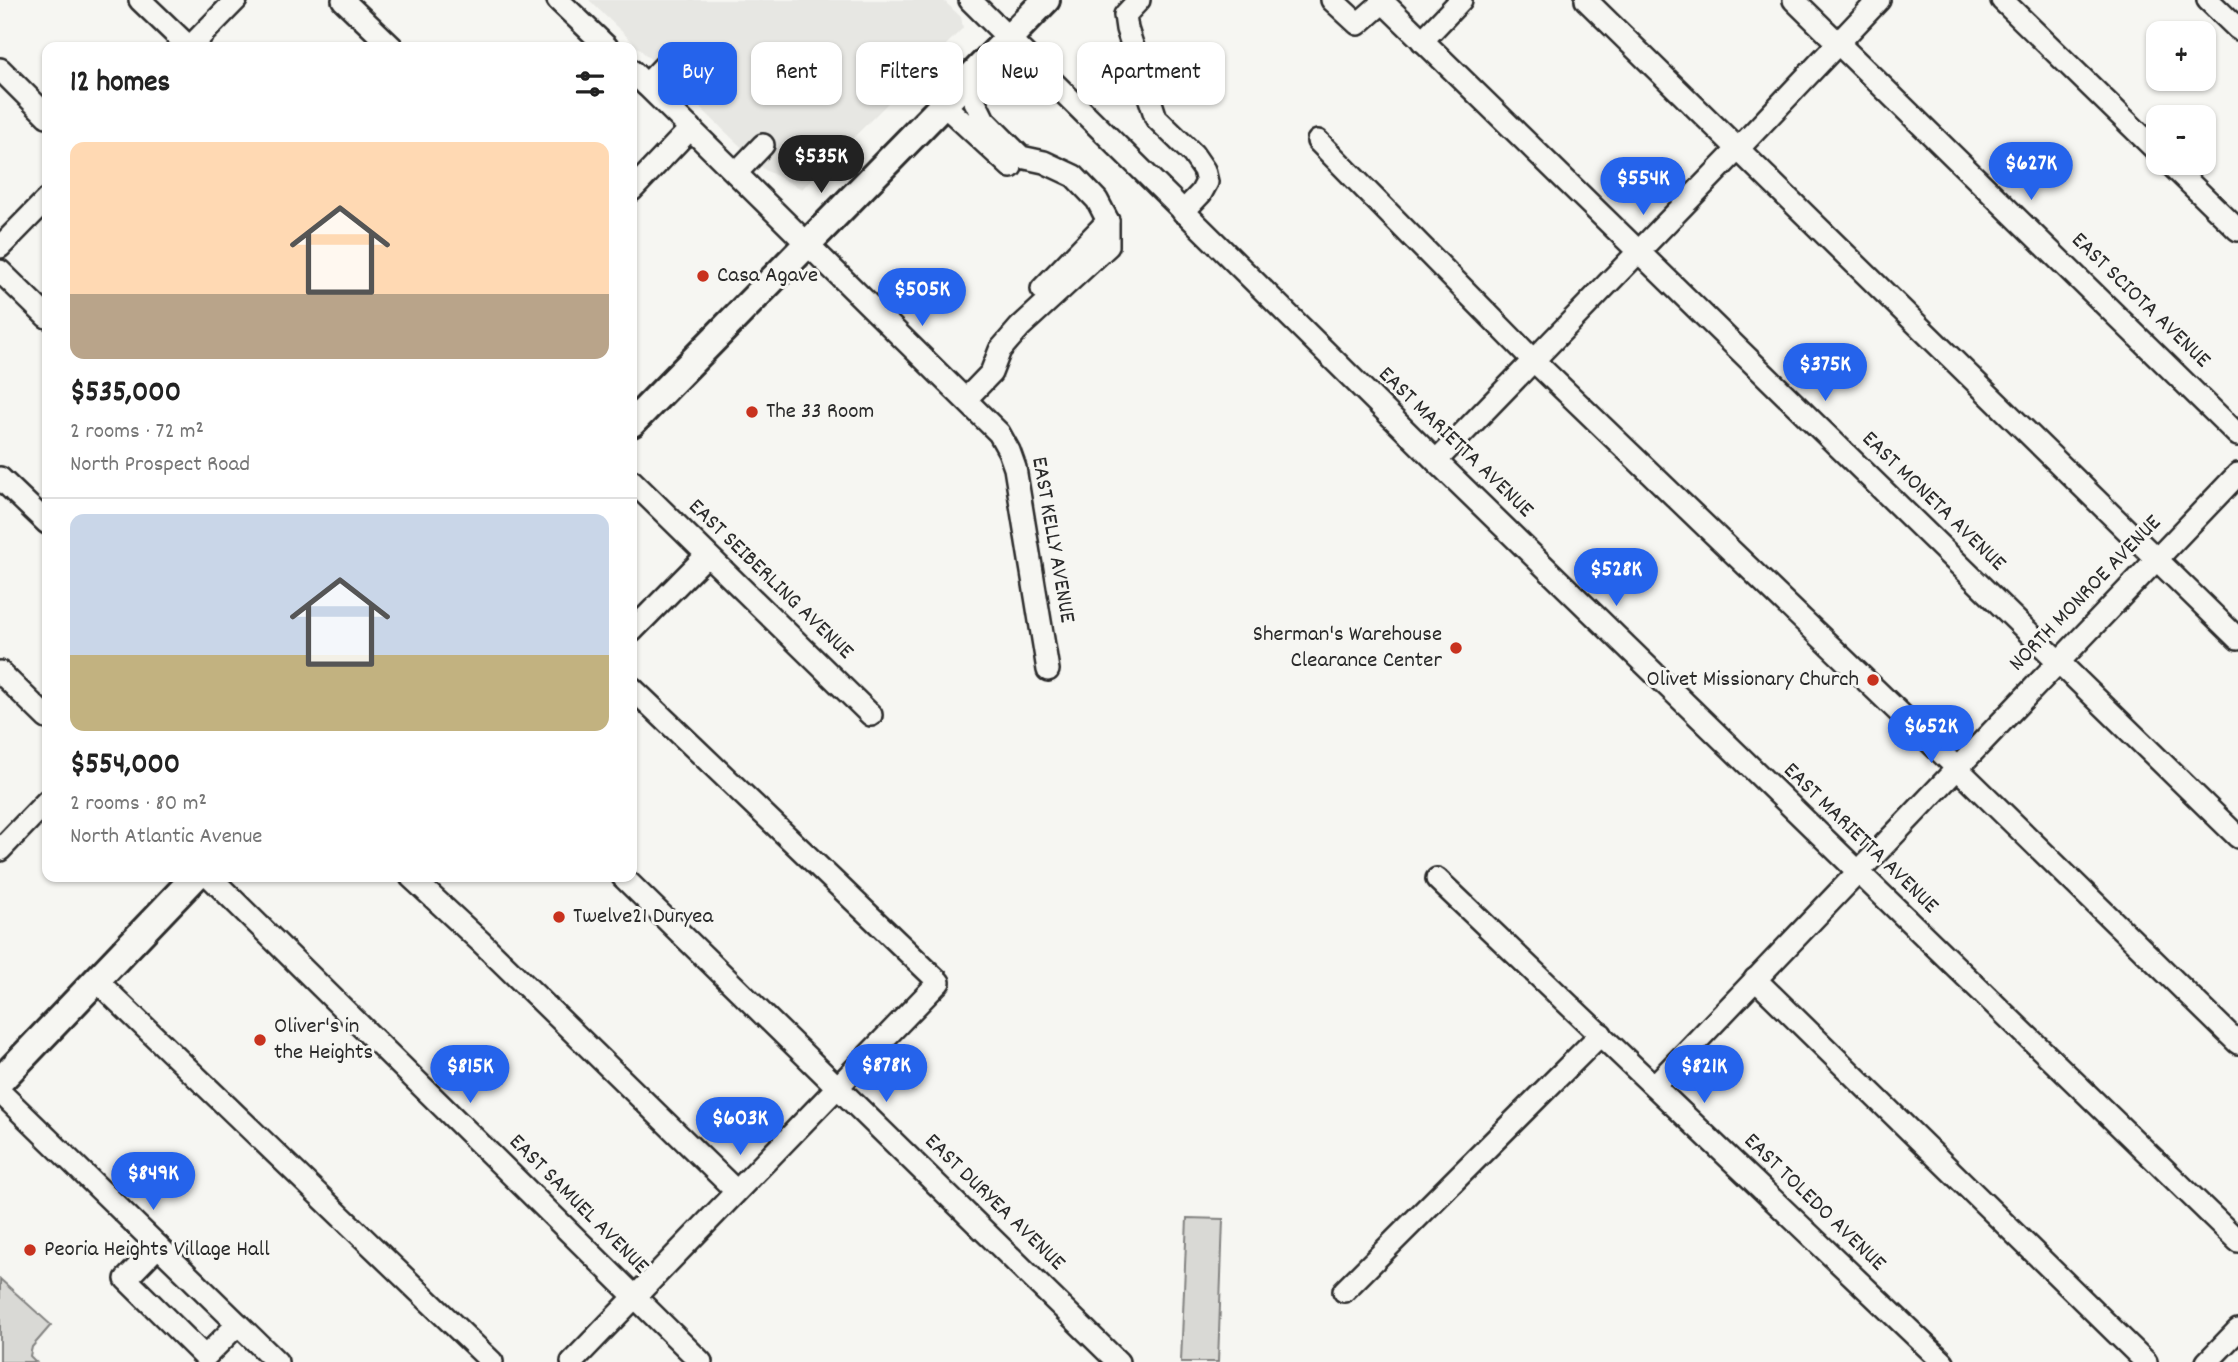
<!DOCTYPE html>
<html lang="en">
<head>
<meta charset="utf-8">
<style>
  :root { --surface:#fff; --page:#f6f6f6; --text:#222; --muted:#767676; --line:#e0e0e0; --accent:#2563eb }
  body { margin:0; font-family:Dekko,sans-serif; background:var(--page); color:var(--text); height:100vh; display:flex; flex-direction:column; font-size:26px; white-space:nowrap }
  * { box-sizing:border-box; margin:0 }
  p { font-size:23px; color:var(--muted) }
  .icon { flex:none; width:38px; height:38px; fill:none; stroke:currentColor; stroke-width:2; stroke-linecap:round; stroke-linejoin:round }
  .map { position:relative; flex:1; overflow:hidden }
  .sheet { position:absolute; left:42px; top:42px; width:595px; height:840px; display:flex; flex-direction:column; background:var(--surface); border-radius:14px; box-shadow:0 2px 5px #0004 }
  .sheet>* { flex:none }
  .top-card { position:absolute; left:658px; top:42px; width:665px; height:63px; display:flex; gap:14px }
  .controls { position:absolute; left:2146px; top:21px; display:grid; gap:14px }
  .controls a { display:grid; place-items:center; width:70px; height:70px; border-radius:14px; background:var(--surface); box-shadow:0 2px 5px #0004; font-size:35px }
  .price { position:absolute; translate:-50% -60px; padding:0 16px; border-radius:24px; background:var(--accent); color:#fff; font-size:23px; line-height:46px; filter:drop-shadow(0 2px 4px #0008) }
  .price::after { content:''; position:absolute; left:50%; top:42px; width:21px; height:16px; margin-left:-10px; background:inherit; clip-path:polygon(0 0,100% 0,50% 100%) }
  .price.selected { background:#222; color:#fff }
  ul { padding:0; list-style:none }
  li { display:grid; align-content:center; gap:14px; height:371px; padding:0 28px }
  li+li { border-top:2px solid var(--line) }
  li span { display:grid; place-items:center; height:217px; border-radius:14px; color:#555 }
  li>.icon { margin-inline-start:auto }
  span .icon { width:126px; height:126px; fill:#fffc; stroke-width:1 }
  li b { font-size:30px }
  h2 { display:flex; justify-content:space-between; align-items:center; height:84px; padding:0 28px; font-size:30px }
  .chip { padding:0 24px; border-radius:14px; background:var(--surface); box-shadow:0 2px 5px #0004; font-size:24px; line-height:63px }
  .chip.selected { background:var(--accent); color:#fff }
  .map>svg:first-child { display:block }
  .built { fill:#e7e7e3 }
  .green { fill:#d9d9d5; stroke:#828280; stroke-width:2 }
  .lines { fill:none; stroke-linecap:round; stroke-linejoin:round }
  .minor-casing { stroke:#2b2b2b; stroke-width:26 }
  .major-casing { stroke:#2b2b2b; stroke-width:32 }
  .minor { stroke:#f6f6f2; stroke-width:21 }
  .major { stroke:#f6f6f2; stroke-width:26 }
  .poi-dot { fill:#c8321e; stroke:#f6f6f2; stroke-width:2.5 }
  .labels { text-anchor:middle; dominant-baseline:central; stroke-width:6; stroke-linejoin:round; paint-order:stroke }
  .poi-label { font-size:23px; fill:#2b2b2b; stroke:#f6f6f2; text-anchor:start }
  .street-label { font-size:23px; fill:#2b2b2b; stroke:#f6f6f2 }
</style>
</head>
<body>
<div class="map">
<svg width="2238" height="1362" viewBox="0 0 2238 1362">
  <rect width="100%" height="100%" fill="#f6f6f2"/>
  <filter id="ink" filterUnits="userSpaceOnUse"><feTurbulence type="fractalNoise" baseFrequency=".0143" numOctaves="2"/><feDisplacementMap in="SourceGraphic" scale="14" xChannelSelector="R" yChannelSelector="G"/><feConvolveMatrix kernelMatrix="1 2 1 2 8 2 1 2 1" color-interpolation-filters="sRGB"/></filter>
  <g filter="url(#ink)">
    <polygon class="built" points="589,0 943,0 961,17 963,28 802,189 765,170"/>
    <g class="green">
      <polygon points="1187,1218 1223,1219 1218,1362 1181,1362"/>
      <polygon points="0,1279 51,1325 32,1347 30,1356 36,1362 0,1362"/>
    </g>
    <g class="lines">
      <defs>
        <g id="minor">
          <polyline points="140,0 189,47"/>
          <polyline points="343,0 392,47"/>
          <polyline points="558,0 607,47"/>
          <polyline points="970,0 1436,461 2238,1241"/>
          <polyline points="1139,0 1125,15 1127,29 1156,118 1193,154 1204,170 1207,182 1201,193 1183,212"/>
          <polyline points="1332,0 1358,24 1383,2"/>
          <polyline points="1381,0 2238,837"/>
          <polyline points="1586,0 2238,639"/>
          <polyline points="1794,0 2238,435"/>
          <polyline points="2002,0 2158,152"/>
          <polyline points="2208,0 2238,29"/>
          <polyline points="1422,41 1461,0"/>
          <polyline points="190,47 236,0"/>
          <polyline points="0,69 47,116"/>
          <polyline points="632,71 999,433 1009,451 1015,468 1048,670"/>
          <polyline points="965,81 984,120 1021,157 1044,162 1074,176 1097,200 1108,221 1108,246 1020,327 1000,350 991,373 966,399"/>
          <polyline points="646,85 668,62"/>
          <polyline points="943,104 1011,167"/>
          <polyline points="1318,141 1533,360 1957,768 2238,1043"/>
          <polyline points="2169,163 2238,230"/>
          <polyline points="736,173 763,145"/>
          <polyline points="632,190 691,128"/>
          <polyline points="0,247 47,199"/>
          <polyline points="0,271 47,317"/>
          <polyline points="1042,289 1108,221"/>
          <polyline points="1436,461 1738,149 1879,0"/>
          <polyline points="0,478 47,523"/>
          <polyline points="632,481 871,715"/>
          <polyline points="632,631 706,556"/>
          <polyline points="0,672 47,718"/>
          <polyline points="0,850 47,801"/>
          <polyline points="210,877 701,1362"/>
          <polyline points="411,877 482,943 736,1191"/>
          <polyline points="623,877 1118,1362"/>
          <polyline points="1437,879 1943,1362"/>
          <polyline points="1755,979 2146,1362"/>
          <polyline points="96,980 492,1362"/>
          <polyline points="1654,1086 2238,474"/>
          <polyline points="0,1092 277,1362"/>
          <polyline points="158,1246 126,1279 205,1357 238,1324"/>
          <polyline points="1344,1291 1601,1034"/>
          <polyline points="572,1362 939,982 632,688"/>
          <polyline points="2207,1362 2238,1330"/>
        </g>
        <g id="major">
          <polyline points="632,423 1046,0"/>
          <polyline points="0,1081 195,877"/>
        </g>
      </defs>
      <use href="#minor" class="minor-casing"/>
      <use href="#major" class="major-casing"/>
      <use href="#minor" class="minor"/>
      <use href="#major" class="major"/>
    </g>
  </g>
  <g class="poi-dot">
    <circle cx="703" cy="276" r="7"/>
    <circle cx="752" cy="412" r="7"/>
    <circle cx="1456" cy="648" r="7"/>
    <circle cx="1873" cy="680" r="7"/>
    <circle cx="559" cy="917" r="7"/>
    <circle cx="260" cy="1040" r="7"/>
    <circle cx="30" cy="1250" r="7"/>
  </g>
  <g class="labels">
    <g class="poi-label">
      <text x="717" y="276">Casa Agave</text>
      <text x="766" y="412">The 33 Room</text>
      <text x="1442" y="635" text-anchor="end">Sherman's Warehouse<tspan x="1442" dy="26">Clearance Center</tspan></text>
      <text x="1859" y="680" text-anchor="end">Olivet Missionary Church</text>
      <text x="573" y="917">Twelve21 Duryea</text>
      <text x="274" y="1027">Oliver's in<tspan x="274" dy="26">the Heights</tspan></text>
      <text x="44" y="1250">Peoria Heights Village Hall</text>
    </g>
    <g class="street-label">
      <text transform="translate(2140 301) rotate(44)">EAST SCIOTA AVENUE</text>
      <text transform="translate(1455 443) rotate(44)">EAST MARIETTA AVENUE</text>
      <text transform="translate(1933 502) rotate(44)">EAST MONETA AVENUE</text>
      <text transform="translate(1052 540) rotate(80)">EAST KELLY AVENUE</text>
      <text transform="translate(770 580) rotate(44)">EAST SEIBERLING AVENUE</text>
      <text transform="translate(2086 594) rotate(-46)">NORTH MONROE AVENUE</text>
      <text transform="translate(1860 839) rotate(44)">EAST MARIETTA AVENUE</text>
      <text transform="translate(994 1203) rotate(44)">EAST DURYEA AVENUE</text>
      <text transform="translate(1814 1203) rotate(44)">EAST TOLEDO AVENUE</text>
      <text transform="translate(578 1205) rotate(45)">EAST SAMUEL AVENUE</text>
    </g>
  </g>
</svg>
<div class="controls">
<a>+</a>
<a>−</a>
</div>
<b class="price selected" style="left:821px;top:195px">$535K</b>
<b class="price" style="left:2031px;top:202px">$627K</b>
<b class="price" style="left:1643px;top:217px">$554K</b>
<b class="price" style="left:922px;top:328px">$505K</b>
<b class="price" style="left:1825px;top:403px">$375K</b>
<b class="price" style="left:1616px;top:608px">$528K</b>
<b class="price" style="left:1931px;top:765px">$652K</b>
<b class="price" style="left:886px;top:1104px">$878K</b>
<b class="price" style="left:470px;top:1105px">$815K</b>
<b class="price" style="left:1704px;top:1105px">$821K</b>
<b class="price" style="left:740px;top:1157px">$603K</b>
<b class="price" style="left:153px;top:1212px">$849K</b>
<div class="top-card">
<a class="chip selected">Buy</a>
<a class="chip">Rent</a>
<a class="chip">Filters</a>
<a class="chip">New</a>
<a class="chip">Apartment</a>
</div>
<section class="sheet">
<h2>12 homes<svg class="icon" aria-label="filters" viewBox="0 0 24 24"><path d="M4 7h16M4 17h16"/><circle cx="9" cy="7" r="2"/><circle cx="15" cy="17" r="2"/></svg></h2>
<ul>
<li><span style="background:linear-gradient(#ffd9b3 70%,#b9a48a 0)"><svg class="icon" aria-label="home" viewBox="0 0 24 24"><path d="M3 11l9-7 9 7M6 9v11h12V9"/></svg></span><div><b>$535,000</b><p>2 rooms · 72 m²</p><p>North Prospect Road</p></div></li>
<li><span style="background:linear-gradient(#c9d6e8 65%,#c2b280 0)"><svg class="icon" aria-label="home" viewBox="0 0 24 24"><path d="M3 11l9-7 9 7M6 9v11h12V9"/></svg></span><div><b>$554,000</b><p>2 rooms · 80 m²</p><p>North Atlantic Avenue</p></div></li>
</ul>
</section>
</div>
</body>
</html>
